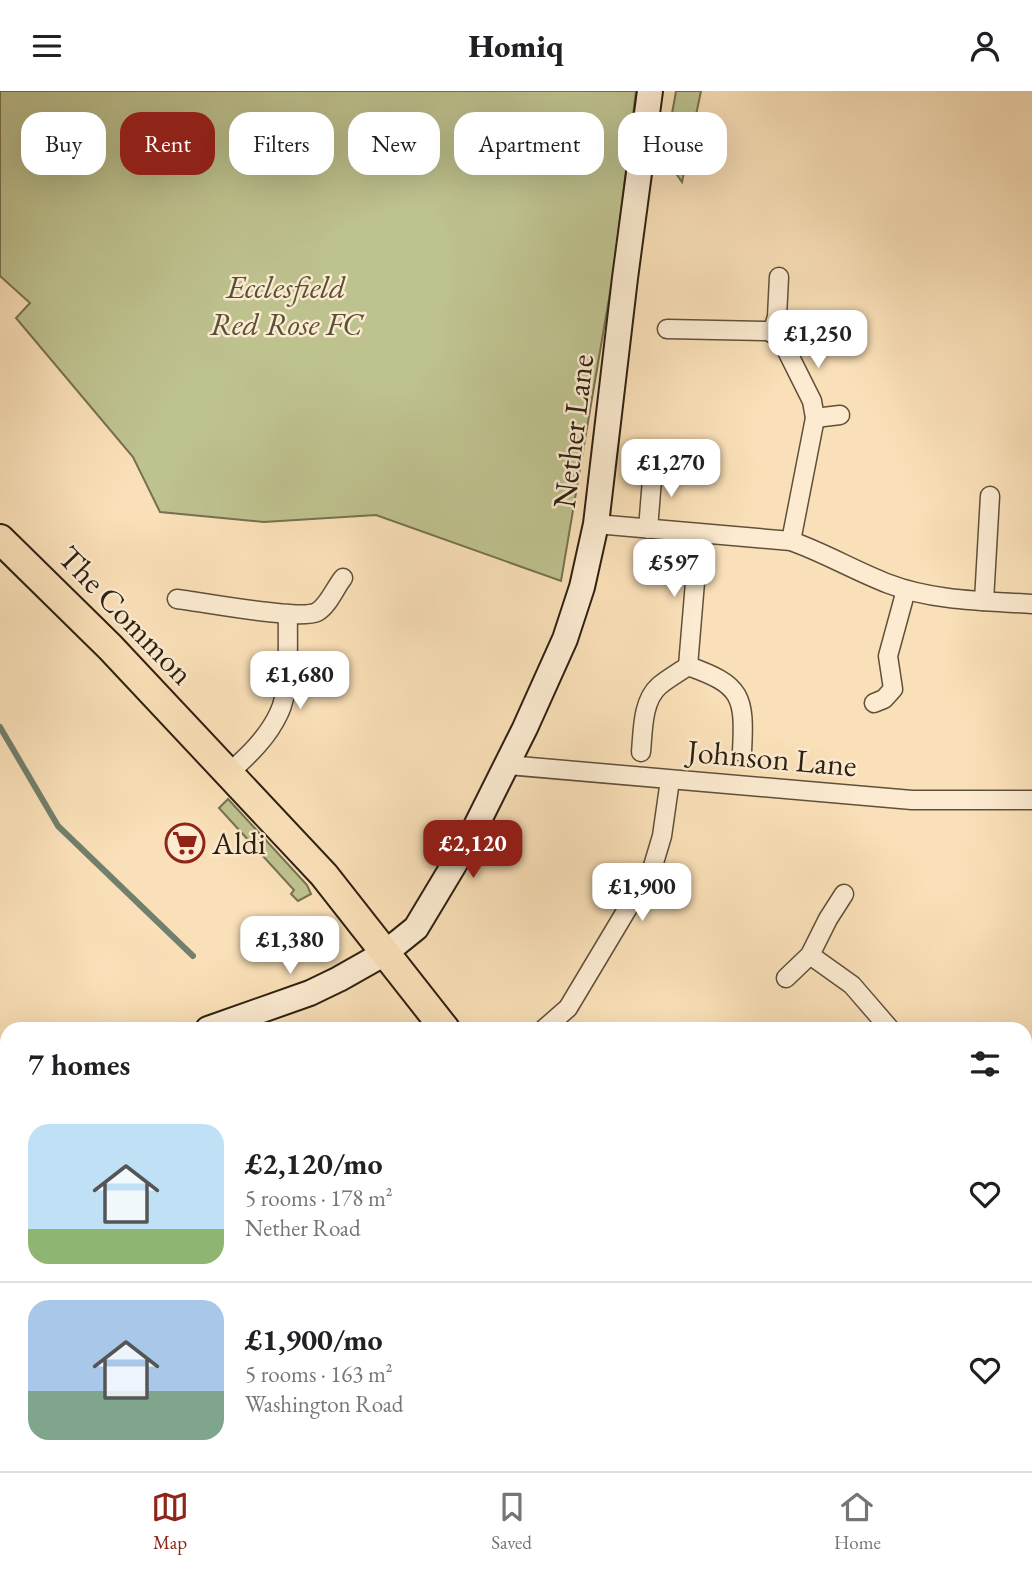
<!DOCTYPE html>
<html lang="en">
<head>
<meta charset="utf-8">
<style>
  :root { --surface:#fff; --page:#f2f2f2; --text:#202124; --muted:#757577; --line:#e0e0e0; --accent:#8f2418 }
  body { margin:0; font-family:"EB Garamond",serif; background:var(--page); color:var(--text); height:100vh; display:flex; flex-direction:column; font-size:26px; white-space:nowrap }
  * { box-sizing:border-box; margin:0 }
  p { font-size:23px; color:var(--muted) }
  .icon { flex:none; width:38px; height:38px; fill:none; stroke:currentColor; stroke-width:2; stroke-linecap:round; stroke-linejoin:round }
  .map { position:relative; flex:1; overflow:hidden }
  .sheet { position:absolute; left:0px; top:931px; width:1032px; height:450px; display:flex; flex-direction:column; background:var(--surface); border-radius:21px 21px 0 0; box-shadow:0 7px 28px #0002 }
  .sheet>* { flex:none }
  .hud { position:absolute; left:21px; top:21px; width:990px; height:63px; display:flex; gap:14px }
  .price { position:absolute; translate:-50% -60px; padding:0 16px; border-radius:14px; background:#fff; color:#222; font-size:23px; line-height:46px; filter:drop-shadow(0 2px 4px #0008) }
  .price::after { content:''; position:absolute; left:50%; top:42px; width:21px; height:16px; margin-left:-10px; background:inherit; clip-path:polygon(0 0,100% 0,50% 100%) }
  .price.current { background:var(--accent); color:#fff }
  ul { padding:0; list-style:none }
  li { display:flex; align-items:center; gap:21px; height:175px; padding:0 28px }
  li+li { border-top:2px solid var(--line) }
  li span { display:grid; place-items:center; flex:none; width:196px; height:140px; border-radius:21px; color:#555 }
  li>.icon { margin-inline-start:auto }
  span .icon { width:84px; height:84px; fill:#fffc; stroke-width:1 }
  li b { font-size:30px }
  h2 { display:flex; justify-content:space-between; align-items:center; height:84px; padding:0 28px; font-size:30px }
  .tag { padding:0 24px; border-radius:21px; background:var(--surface); box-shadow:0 7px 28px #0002; font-size:24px; line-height:63px }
  .tag.current { background:var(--accent); color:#fff }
  header { display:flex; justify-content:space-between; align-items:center; height:91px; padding:0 28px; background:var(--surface); font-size:32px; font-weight:800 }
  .menu { display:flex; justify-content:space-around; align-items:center; height:98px; border-top:2px solid var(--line); background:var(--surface); font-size:19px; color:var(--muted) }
  .menu a { display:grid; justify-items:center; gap:4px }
  .menu .current { color:var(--accent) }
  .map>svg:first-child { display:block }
  .green { fill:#bec28f; stroke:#767150; stroke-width:2 }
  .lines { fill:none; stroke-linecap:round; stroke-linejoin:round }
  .stream { stroke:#717f6c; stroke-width:6 }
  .street-casing { stroke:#60503a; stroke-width:21 }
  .secondary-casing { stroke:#2d2010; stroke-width:28 }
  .primary-casing { stroke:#2d2010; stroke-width:32 }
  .street { stroke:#fcebd1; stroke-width:18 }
  .secondary { stroke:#fcebd1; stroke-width:24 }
  .primary { stroke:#fae0b8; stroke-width:28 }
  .labels { text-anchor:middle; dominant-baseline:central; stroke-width:5; stroke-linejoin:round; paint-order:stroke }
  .park-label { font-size:32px; font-style:italic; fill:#585136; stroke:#fcebd1 }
  .street-label { font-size:32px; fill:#2d2010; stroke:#fcebd1 }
  .poi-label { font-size:32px; fill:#2d2010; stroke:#fcebd1; text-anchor:start }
</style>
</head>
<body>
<header><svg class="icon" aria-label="menu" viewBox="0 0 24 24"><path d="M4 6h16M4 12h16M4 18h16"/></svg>Homiq<svg class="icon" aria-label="person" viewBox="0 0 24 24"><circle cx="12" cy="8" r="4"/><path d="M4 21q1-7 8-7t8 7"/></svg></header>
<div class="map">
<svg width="1032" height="1380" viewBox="0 0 1032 1380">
  <rect width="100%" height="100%" fill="#fae0b8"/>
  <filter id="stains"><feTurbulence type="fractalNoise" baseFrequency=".00286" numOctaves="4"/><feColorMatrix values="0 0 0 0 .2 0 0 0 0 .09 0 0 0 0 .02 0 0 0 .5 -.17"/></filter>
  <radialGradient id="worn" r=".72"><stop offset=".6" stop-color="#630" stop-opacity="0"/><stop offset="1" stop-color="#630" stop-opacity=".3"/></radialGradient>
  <g class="green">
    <polygon points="0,0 636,0 613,184 561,490 376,424 264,431 160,421 133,366 16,227 30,212 0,185"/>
    <path d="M676,0H701L682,91C659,63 671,33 676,0Z"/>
    <polygon points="228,708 307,794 311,803 298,810 291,803 294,799 219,717"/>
    <polygon points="7,1182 7,1374 535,1374 548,1380 0,1380 0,1184"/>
  </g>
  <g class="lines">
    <g class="stream">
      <polyline points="0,636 58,735 193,865"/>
      <polyline points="541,1374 559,1380"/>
    </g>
    <defs>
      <g id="street">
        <polyline points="667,238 768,240 777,245 783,252 812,310 815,327 791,450"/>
        <polyline points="772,242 777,226 779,186"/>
        <polyline points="815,327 840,324"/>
        <path d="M596,433L791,450C825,462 855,480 889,493C933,510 986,510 1032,513"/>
        <polyline points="648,438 653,376"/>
        <path d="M177,508C202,511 300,530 317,521C328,515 335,497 343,487"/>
        <polyline points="984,510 990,405"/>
        <polyline points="688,575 699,443"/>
        <polyline points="874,612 884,608 893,598 888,565 906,499"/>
        <path d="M641,661C643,640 642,610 659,595C667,588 678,582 688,575C742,594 745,605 742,661"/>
        <polyline points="507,674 912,709 1032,709"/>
        <path d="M230,681C249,664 268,646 279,622C291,598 287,551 288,523"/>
        <polyline points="810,864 852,894 890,938"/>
        <polyline points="786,887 810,864 828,828 844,803"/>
        <polyline points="544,938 568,917 653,775 662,745 670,689"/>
        <polyline points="1026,1061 1032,1067"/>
        <polyline points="1026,1082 1032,1077"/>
      </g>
      <g id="secondary">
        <polyline points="208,938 310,902 339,888 385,862 416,837 470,747 525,637 565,548 582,496 596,433 625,187 650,0"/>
        <polyline points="0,1005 7,1003"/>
      </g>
      <g id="primary">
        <polyline points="0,448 110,556 324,784 445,938"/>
        <polyline points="788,1374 793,1380"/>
      </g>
    </defs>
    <use href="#street" class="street-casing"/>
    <use href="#secondary" class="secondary-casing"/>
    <use href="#primary" class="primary-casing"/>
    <use href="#street" class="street"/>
    <use href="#secondary" class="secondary"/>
    <use href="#primary" class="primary"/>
  </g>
  <defs>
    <symbol id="supermarket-ring" viewBox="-11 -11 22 22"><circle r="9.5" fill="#fcebd1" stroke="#8f2418" stroke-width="1.5"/><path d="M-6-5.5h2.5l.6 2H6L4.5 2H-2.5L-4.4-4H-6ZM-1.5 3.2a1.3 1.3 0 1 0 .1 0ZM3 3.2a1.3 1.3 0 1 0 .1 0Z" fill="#8f2418"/></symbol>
  </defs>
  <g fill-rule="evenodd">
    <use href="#supermarket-ring" x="163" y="730" width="44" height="44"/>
  </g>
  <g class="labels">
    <g class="park-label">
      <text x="286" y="196">Ecclesfield<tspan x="286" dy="37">Red Rose FC</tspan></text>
    </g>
    <g class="street-label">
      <text transform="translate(573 340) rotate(-83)">Nether Lane</text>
      <text transform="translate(126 524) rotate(46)">The Common</text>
      <text transform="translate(772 667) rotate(5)">Johnson Lane</text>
    </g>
    <g class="poi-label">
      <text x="212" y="752">Aldi</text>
    </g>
  </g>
  <rect width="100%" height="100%" filter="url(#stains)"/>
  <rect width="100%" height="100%" fill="url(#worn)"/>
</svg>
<b class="price" style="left:818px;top:279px">£1,250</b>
<b class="price" style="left:671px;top:408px">£1,270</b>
<b class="price" style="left:674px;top:508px">£597</b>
<b class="price" style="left:300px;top:620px">£1,680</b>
<b class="price current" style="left:473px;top:789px">£2,120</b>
<b class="price" style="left:642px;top:832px">£1,900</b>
<b class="price" style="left:290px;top:885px">£1,380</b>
<div class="hud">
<a class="tag">Buy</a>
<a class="tag current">Rent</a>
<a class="tag">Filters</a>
<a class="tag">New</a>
<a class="tag">Apartment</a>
<a class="tag">House</a>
</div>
<section class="sheet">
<h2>7 homes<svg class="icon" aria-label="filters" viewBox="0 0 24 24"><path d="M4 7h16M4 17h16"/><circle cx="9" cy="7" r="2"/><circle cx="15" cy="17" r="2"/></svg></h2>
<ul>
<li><span style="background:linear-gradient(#bfe0f5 75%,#8fb573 0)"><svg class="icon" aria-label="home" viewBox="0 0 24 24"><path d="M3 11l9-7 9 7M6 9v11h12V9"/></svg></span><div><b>£2,120/mo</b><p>5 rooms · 178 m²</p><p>Nether Road</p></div><svg class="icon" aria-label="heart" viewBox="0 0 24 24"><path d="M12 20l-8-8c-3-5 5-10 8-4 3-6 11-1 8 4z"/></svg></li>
<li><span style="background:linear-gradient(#a9c7e8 65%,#7fa58c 0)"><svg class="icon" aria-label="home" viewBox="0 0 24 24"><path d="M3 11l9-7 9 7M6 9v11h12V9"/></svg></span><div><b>£1,900/mo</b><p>5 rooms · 163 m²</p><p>Washington Road</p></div><svg class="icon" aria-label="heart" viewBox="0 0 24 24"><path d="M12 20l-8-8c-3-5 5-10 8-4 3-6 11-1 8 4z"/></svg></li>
</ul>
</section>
</div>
<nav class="menu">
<a class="current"><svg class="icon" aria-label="map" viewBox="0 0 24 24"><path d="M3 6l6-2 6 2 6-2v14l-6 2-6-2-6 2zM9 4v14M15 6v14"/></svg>Map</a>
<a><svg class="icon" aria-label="saved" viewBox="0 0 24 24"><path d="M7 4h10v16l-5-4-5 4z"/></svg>Saved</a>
<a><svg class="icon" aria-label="home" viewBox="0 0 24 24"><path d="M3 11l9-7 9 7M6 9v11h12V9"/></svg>Home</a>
</nav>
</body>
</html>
